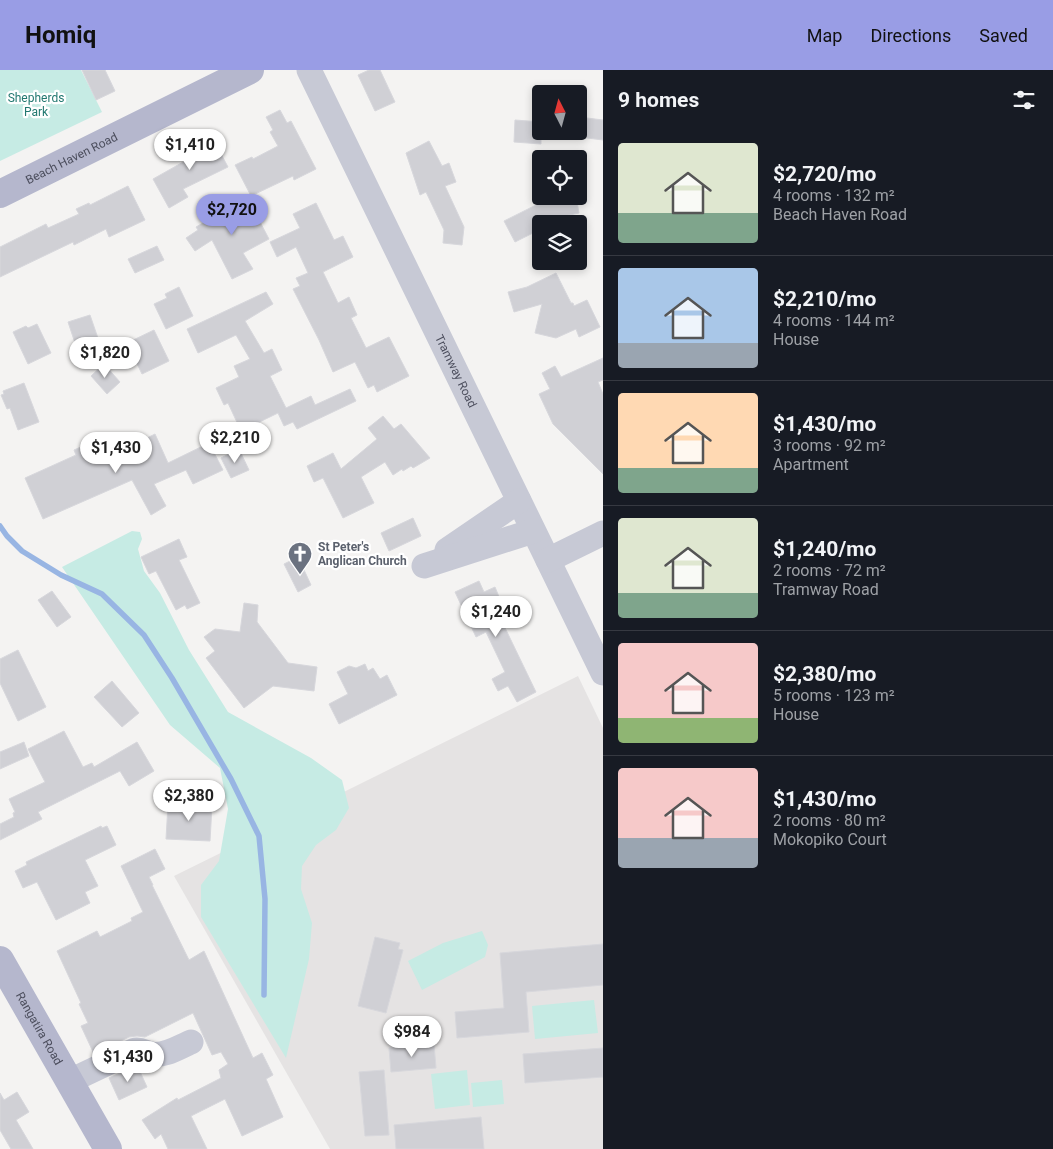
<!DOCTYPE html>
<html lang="en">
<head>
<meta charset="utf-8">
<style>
  :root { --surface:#171b24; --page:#242831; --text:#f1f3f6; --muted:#9ea1a6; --line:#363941; --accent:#999de5 }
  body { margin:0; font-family:Roboto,sans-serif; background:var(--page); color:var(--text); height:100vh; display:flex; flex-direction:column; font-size:19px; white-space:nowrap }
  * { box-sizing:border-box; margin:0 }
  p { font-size:16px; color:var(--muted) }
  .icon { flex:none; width:28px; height:28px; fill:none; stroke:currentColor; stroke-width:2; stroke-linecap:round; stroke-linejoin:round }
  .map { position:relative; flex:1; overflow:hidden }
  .details { display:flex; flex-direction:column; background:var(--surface); width:450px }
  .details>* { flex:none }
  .needle { width:32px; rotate:354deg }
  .fabs { position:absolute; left:532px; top:15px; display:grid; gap:10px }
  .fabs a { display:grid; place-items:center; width:55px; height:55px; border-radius:5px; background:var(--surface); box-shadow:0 2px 8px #0003; font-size:25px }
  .price { position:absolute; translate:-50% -42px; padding:0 11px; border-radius:18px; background:#fff; color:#222; font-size:16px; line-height:32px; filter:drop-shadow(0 1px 2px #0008) }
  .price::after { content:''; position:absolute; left:50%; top:30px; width:15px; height:11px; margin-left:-8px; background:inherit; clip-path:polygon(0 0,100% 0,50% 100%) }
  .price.active { background:var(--accent); color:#111 }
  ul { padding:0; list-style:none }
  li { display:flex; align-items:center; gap:15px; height:125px; padding:0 15px }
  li+li { border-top:1px solid var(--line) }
  li span { display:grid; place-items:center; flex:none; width:140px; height:100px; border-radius:5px; color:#555 }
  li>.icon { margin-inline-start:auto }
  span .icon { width:60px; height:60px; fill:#fffc; stroke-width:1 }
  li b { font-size:21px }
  h2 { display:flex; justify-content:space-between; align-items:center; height:60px; padding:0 15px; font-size:21px }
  header { display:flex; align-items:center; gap:30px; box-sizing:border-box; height:70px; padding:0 25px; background:var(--accent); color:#111 }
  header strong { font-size:24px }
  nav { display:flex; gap:28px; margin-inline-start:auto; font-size:18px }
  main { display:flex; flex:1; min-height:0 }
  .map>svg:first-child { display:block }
  .education { fill:#e5e3e3 }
  .green { fill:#c6ebe4 }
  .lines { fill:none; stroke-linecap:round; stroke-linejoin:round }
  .stream { stroke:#98b5e3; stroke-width:5.5 }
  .building { fill:#d0d0d5; stroke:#d7d7dc }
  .minor { stroke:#c7c9d5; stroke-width:25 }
  .major { stroke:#b5b7cd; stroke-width:28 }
  .labels { text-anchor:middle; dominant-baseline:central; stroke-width:4.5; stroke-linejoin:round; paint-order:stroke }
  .park-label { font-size:12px; fill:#227870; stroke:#fff }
  .street-label { font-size:12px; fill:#4c4e5d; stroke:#fff }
  .worship-label { font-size:12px; font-weight:bold; fill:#5b616d; stroke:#fff; text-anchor:start }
</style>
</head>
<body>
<header>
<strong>Homiq</strong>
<nav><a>Map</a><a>Directions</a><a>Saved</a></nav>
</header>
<main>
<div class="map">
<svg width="603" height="1079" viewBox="0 0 603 1079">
  <rect width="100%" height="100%" fill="#f4f3f2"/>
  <polygon class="education" points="578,606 603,658 603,1079 330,1079 174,806"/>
  <g class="green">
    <polygon points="0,0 81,0 102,42 0,91"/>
    <polygon points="132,461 140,462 142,469 138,479 144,501 160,523 189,580 228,642 311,688 342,710 349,738 336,760 316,775 302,796 301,819 312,853 309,889 286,988 201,847 201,815 219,791 228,739 220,698 170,655 62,497"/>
    <polygon points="482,861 488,875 485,887 422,920 408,891 443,873"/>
    <polygon points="594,930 598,963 535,969 532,936"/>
    <polygon points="467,1000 470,1035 435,1039 431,1004"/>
    <polygon points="502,1010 504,1034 473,1037 471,1013"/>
  </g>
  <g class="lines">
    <polyline class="stream" points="0,456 7,466 22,481 61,505 102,524 144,565 172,608 231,709 259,766 265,829 264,925"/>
  </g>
  <g class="building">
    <polygon points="82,0 105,0 115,21 96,30"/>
    <polygon points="369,0 380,0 395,32 375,41 358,5"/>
    <polygon points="280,40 287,53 291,51 316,99 294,110 293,106 251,126 235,95 252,87 253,89 278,76 270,62 273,60 266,47"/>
    <polygon points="579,47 603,50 603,70 579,67"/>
    <polygon points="515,50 541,52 541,74 514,72"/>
    <polygon points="213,69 228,97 183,119 188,127 169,138 153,109 185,91 179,80 198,71 200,76"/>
    <polygon points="429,71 442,96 449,93 456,112 445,116 464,157 462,175 443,173 444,160 426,122 420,125 406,83"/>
    <polygon points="128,116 145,150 109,167 106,159 74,175 73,172 0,207 0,177 46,154 48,158 79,144 76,139 89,133 90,135"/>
    <polygon points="554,126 576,126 579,143 541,151 541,159 515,172 504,151"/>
    <polygon points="247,127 269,169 243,183 253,199 232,209 212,170 195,181 186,168 198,160 196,157 229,138 228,136"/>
    <polygon points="316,133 334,170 343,166 353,187 323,202 338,233 349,227 357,245 351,248 366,278 389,267 409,306 377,322 374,315 368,318 355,292 333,302 319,270 293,219 300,216 296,208 308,203 296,177 277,187 270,172 300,158 293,144"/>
    <polygon points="157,176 164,190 135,203 128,189"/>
    <polygon points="556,203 571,233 573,233 574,236 587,230 600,257 579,267 576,259 556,268 535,263 542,234 514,242 508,222 527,217"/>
    <polygon points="179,217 193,246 166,259 154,234 167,228 165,224"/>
    <polygon points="266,222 273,234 245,251 264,283 272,279 282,300 270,306 286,338 311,326 315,335 350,319 356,331 297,359 293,352 284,356 278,343 241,361 228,333 224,335 216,318 239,307 234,296 250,289 236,265 198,283 187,259"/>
    <polygon points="90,245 100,274 78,282 68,252"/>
    <polygon points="37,254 51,283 28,294 13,262 26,256 28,258"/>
    <polygon points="154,260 169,291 142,304 127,273"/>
    <polygon points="603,288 603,310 598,312 603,324 603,404 553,354 539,324 550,319 542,303 555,296 561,307"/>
    <polygon points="104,294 120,312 107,324 91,306"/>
    <polygon points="24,313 39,352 18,360 10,338 7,339 1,325 4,324 3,321"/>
    <polygon points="383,346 394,359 401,354 430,388 413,398 411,396 403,401 402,399 393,405 385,392 361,407 374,433 343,448 323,408 314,412 307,396 333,383 341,399 377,369 368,358"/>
    <polygon points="155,364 168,393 209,373 223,400 193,414 186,400 154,414 166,436 151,445 132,410 43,449 25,408 76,385 74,380 99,369 107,388"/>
    <polygon points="239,379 249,400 231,408 221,388"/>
    <polygon points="413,448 421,466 389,481 381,463"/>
    <polygon points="179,469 187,487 179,490 200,533 187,539 185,535 176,540 156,501 149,504 141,487"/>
    <polygon points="298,487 311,515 298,522 284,494"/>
    <polygon points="479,511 484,522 495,517 502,534 495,537 536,622 517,632 508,616 498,621 492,609 505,602 486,562 476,567 455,522"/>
    <polygon points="52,521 71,547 57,557 38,530"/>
    <polygon points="244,533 258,535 257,552 288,593 317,597 314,621 273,616 244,638 206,588 215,581 204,567 215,559 240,562"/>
    <polygon points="18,580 46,637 18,651 0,613 0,589"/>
    <polygon points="365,594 368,601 373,598 380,609 387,605 397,625 339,654 329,634 348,624 337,602 349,596 356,598"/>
    <polygon points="112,611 139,643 122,657 94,627"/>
    <polygon points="64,661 83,697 92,693 94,697 137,672 154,701 129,716 120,701 38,742 42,749 0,770 0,754 14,747 13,743 15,742 9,729 45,712 28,679"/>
    <polygon points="24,672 29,686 0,699 0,682"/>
    <polygon points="168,734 212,736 210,771 166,769"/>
    <polygon points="101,756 102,758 107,756 116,775 85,790 98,816 85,822 90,833 56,850 37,812 23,818 15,801 27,795 26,792"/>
    <polygon points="155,779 165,799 149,807 153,815 152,815 189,890 204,881 253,988 262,983 273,1005 266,1009 283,1047 242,1066 225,1029 191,1046 207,1079 168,1079 161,1064 155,1069 142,1050 177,1028 178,1030 221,1008 219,1000 228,994 221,982 212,985 193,943 145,967 137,966 129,967 94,984 81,956 88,953 79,934 81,933 57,881 97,861 100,867 132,851 131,848 143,842 121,796"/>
    <polygon points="375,867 400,873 398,879 403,880 386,943 358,936"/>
    <polygon points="603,874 603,915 526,922 529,962 457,968 455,942 504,938 500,883"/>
    <polygon points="434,974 436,998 391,1002 389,978"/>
    <polygon points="603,978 603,1007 525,1013 523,984"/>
    <polygon points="137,995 147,1017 119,1030 109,1008"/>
    <polygon points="384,1000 389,1065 365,1066 359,1002"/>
    <polygon points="17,1022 29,1042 16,1050 33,1079 11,1079 0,1060 0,1023 4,1030"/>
    <polygon points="481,1047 484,1079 396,1079 394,1055"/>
  </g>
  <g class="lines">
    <g class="minor">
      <path id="s1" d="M309,0L603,603"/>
      <polyline points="447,480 519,431"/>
      <polyline points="548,490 603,463"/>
      <polyline points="424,496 533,461"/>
      <path d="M70,1011L135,980C142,979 145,983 151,984C164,987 179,977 191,972"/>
    </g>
    <g class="major">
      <path id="s2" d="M0,124L250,0"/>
      <path id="s3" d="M0,890L108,1079"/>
    </g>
  </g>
  <defs>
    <symbol id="church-pin" viewBox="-11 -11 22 30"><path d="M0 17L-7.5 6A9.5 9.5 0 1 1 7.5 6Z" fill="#6b7280" stroke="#fff"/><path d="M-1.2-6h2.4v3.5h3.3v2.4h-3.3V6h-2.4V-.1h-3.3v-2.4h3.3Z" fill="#fff"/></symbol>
  </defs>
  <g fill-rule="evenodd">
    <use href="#church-pin" x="286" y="470" width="28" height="38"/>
  </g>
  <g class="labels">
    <g class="park-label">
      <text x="36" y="28">Shepherds<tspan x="36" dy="14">Park</tspan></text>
    </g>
    <g class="street-label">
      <text stroke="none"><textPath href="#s2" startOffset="80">Beach Haven Road</textPath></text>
      <text stroke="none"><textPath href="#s1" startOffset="335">Tramway Road</textPath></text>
      <text stroke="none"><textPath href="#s3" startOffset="79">Rangatira Road</textPath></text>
    </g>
    <g class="worship-label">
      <text x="318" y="477">St Peter's<tspan x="318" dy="14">Anglican Church</tspan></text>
    </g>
  </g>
</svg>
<div class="fabs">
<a><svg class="needle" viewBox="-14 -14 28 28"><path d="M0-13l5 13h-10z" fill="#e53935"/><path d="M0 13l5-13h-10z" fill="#9ea1a6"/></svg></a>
<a><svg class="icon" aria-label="locate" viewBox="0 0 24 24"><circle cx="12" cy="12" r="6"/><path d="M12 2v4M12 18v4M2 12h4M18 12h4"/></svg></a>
<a><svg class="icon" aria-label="layers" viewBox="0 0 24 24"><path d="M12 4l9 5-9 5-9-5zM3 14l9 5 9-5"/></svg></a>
</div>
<b class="price" style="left:190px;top:101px">$1,410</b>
<b class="price active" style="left:232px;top:166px">$2,720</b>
<b class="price" style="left:105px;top:309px">$1,820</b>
<b class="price" style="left:235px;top:394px">$2,210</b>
<b class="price" style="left:116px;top:404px">$1,430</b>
<b class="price" style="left:496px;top:568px">$1,240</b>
<b class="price" style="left:189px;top:752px">$2,380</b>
<b class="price" style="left:412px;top:988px">$984</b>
<b class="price" style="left:128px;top:1013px">$1,430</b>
</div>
<section class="details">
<h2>9 homes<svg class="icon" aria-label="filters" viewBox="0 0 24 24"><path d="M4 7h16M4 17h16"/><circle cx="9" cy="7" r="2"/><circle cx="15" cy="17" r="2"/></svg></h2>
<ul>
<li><span style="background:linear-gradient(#dfe7d0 70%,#7fa58c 0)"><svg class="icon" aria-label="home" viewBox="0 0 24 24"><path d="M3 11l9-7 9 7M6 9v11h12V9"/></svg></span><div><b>$2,720/mo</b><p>4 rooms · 132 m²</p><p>Beach Haven Road</p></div></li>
<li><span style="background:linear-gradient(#a9c7e8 75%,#9aa5b1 0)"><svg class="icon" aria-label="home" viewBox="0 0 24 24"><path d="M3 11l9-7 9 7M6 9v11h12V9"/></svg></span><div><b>$2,210/mo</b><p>4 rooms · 144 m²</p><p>House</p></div></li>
<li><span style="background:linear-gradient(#ffd9b3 75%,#7fa58c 0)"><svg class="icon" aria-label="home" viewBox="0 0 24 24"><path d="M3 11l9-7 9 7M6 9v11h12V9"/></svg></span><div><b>$1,430/mo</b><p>3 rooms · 92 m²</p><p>Apartment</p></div></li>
<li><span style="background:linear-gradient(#dfe7d0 75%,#7fa58c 0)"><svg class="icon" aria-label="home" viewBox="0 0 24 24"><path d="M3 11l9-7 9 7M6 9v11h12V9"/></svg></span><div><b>$1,240/mo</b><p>2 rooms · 72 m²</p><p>Tramway Road</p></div></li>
<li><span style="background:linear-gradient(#f6c9c9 75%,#8fb573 0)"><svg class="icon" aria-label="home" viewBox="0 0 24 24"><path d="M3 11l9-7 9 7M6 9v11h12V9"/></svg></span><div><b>$2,380/mo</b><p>5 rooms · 123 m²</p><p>House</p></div></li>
<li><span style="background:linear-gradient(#f6c9c9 70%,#9aa5b1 0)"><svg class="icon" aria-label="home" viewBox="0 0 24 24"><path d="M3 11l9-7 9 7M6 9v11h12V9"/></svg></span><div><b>$1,430/mo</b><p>2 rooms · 80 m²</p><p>Mokopiko Court</p></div></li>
</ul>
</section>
</main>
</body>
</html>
